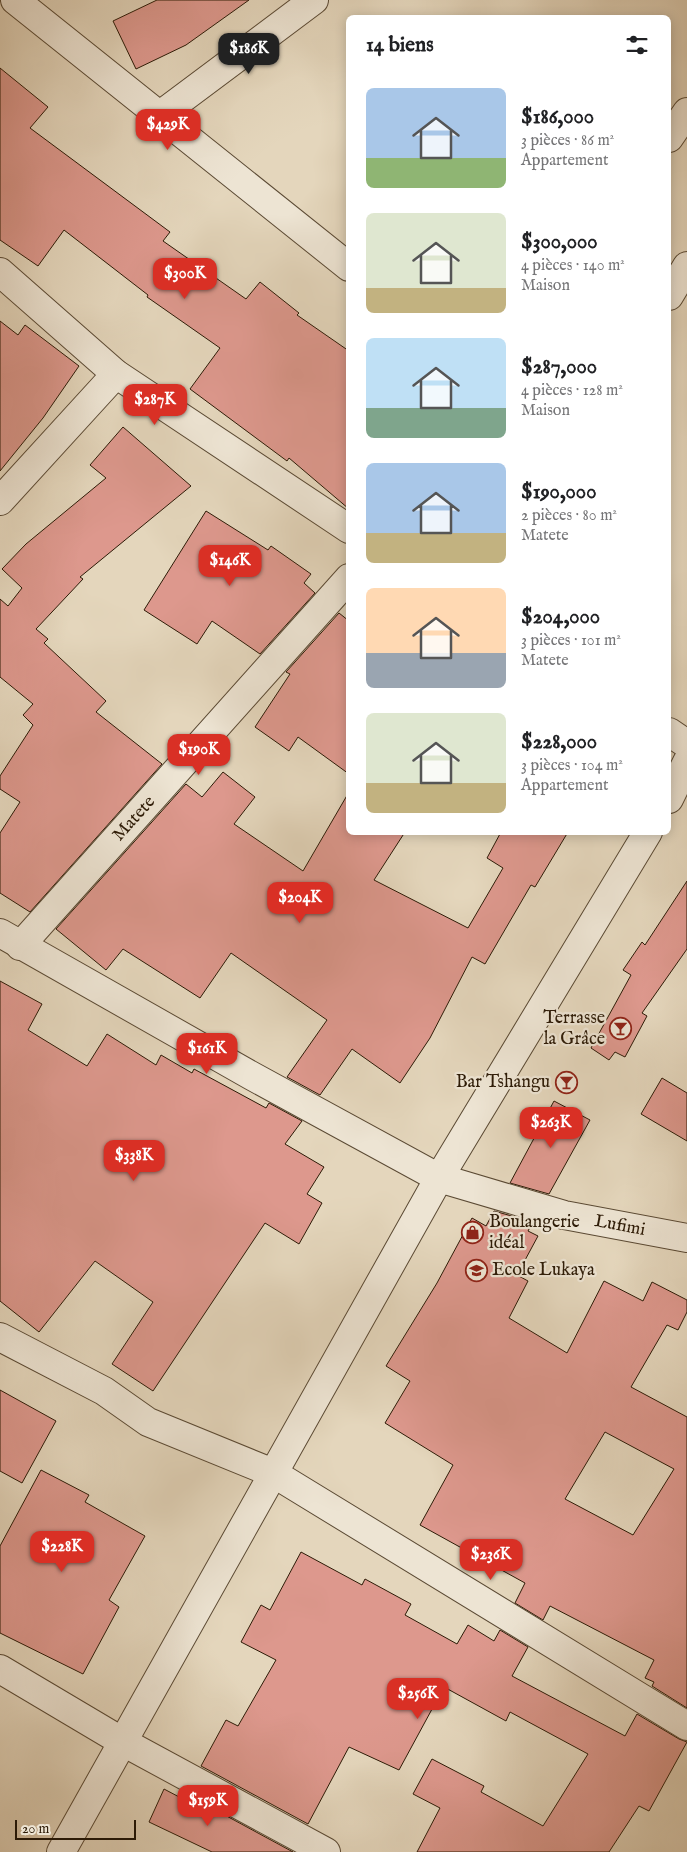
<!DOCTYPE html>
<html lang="fr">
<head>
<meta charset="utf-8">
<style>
  :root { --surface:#fff; --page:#f6f6f6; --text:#202124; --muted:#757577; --accent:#d93025 }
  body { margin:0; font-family:"IM FELL English",serif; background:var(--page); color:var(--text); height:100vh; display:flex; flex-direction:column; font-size:19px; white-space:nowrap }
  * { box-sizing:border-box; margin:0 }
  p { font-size:16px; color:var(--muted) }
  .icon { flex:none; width:28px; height:28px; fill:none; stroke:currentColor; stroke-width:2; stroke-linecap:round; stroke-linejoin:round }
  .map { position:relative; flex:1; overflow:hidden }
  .sheet { position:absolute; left:346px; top:15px; width:325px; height:820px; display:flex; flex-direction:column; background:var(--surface); border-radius:8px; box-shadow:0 2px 12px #0003 }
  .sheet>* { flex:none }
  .scale { position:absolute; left:15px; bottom:12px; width:121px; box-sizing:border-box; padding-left:5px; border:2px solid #2d1b07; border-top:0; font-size:14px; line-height:18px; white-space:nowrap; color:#2d1b07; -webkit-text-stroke:4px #ede4d3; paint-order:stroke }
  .price { position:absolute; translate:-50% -42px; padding:0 11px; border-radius:10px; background:var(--accent); color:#fff; font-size:16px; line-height:32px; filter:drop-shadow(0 1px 2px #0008) }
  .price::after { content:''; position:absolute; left:50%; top:30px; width:15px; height:11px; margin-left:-8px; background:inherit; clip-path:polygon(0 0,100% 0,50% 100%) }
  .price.active { background:#222; color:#fff }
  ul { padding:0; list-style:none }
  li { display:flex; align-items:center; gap:15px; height:125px; padding:0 20px }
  li span { display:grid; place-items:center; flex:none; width:140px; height:100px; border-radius:8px; color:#555 }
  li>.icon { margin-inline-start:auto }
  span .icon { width:60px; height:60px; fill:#fffc; stroke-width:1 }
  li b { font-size:21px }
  h2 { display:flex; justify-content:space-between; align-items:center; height:60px; padding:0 20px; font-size:21px }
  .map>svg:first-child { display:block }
  .building { fill:#dd988d; stroke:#2d1b07; fill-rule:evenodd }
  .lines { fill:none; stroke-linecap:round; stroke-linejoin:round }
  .street-casing { stroke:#5b4a34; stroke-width:30 }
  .street { stroke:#ede4d3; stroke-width:28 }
  .labels { text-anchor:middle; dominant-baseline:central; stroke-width:4.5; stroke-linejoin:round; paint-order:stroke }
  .street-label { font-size:18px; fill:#2d1b07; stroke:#ede4d3 }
  .poi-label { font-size:18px; fill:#2d1b07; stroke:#ede4d3; text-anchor:end }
</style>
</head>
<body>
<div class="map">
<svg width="687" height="1852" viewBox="0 0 687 1852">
  <rect width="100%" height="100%" fill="#e4d6bc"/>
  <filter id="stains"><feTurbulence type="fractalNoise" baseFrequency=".004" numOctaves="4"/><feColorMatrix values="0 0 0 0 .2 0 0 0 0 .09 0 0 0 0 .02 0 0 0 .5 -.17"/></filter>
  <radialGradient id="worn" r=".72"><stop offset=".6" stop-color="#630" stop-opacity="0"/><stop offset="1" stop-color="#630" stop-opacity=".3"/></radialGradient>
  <g class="building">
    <polygon points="157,0 249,0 186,45 136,69 113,21"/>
    <polygon points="0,68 48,107 30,128 170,232 163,241 246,299 260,282 299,313 297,315 349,351 349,509 289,458 287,461 190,389 220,348 147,297 148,295 64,230 38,266 0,240"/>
    <polygon points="0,321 18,335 25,325 79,366 43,418 0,471"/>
    <polygon points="123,427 191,486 80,577 83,579 36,629 48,639 44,643 106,701 96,712 162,764 30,912 0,893 0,833 20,802 0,789 0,776 33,725 23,715 33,704 0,677 0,599 8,606 22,588 2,569 26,544 106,478 90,465"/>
    <polygon points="206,511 268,550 271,546 311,574 304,583 315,593 260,654 212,621 197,644 144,610"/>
    <polygon points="339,613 349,621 349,774 298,737 289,751 255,727 290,674 286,672"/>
    <polygon points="223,772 255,797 234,824 303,871 349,792 349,832 405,832 374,880 468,928 503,868 487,858 501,832 568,832 535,887 531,885 485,964 472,957 430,1038 400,1083 352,1049 320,1095 287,1077 327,1020 231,953 200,998 123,949 106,970 56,929 186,784 202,797"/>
    <polygon points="687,881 687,949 642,1013 647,1016 625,1057 615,1052 609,1060 591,1048 631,975 623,970 642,942 645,945"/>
    <polygon points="0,981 42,1004 28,1030 87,1066 107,1034 156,1065 161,1055 192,1073 194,1069 266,1108 269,1103 302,1121 285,1144 324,1167 307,1194 322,1203 299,1244 265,1223 153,1391 112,1364 153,1302 95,1261 39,1332 0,1301"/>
    <polygon points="662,1078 687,1093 687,1141 641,1114"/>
    <polygon points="554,1101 590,1120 549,1194 510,1183"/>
    <path d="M494,1211L533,1222L528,1231L538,1236L517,1275L528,1281L509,1318L567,1353L604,1281L643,1301L652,1282L687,1300V1312L678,1330L667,1325L631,1387L687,1417V1708L652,1686L654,1682L645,1678L654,1660L550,1606L543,1620L515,1603L525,1583L420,1525L453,1465L385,1423L410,1381L386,1366L437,1283L472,1218L486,1226ZM605,1432L674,1469L633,1535L565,1499Z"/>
    <polygon points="0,1390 56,1421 22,1483 0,1471"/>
    <polygon points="41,1470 89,1495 85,1502 145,1536 109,1600 119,1607 83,1674 0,1633 0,1546"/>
    <polygon points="301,1552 362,1585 365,1579 411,1604 405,1615 457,1644 468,1625 494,1641 500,1630 528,1647 512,1676 625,1736 637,1714 679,1739 687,1742 649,1811 639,1806 609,1852 417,1852 440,1808 413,1794 432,1759 484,1786 481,1792 543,1826 588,1754 510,1712 506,1721 444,1687 399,1770 349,1747 308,1824 201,1766 226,1720 238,1726 276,1660 241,1642 261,1605 270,1610"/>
    <polygon points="164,1789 183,1799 186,1794 293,1852 212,1852 149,1822"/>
  </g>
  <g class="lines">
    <defs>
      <g id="street">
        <polyline points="15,0 349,267"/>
        <polyline points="159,116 314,0"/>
        <polyline points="669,138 687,112"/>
        <polyline points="0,272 116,374 349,529"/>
        <polyline points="669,296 687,266"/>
        <polyline points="0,501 116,374"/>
        <polyline points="669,732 687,744"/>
        <polyline points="669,799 687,762"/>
        <path id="s1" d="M0,933L252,1076L439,1178L564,1215L687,1238"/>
        <path id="s2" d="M20,946L349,578"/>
        <polyline points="0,1337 104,1391 148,1422 273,1473 687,1726"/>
        <polyline points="0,1669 123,1742 326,1852"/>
        <polyline points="61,1852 439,1178 648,832"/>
      </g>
    </defs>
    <use href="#street" class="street-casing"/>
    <use href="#street" class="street"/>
  </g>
  <defs>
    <symbol id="bar-ring" viewBox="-11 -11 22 22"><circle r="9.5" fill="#ede4d3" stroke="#8f2418" stroke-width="1.5"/><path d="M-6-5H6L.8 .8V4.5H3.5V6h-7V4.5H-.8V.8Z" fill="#8f2418"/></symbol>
    <symbol id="shop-ring" viewBox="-11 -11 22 22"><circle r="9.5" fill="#ede4d3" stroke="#8f2418" stroke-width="1.5"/><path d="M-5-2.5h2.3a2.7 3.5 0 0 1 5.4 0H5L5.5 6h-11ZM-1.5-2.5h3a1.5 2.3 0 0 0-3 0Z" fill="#8f2418"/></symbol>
    <symbol id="school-ring" viewBox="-11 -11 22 22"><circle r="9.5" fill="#ede4d3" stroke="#8f2418" stroke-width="1.5"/><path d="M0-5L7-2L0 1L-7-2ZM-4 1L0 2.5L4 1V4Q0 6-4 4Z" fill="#8f2418"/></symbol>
  </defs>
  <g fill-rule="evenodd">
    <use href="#bar-ring" x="608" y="1016" width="25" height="25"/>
    <use href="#bar-ring" x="554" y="1070" width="25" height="25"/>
    <use href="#shop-ring" x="460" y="1220" width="25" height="25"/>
    <use href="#school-ring" x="464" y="1258" width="25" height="25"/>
  </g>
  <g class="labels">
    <g class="street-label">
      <text stroke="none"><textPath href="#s2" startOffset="171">Matete</textPath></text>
      <text stroke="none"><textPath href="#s1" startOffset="690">Lufimi</textPath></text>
    </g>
    <g class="poi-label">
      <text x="605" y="1018">Terrasse<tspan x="605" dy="21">la Grâce</tspan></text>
      <text x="550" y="1082">Bar Tshangu</text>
      <text x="489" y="1222" text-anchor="start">Boulangerie<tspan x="489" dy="21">idéal</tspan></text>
      <text x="492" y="1270" text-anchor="start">Ecole Lukaya</text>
    </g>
  </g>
  <rect width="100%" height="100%" filter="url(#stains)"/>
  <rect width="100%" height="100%" fill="url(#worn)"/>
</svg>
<div class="scale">20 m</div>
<b class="price active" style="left:249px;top:75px">$186K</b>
<b class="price" style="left:168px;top:151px">$429K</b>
<b class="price" style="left:185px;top:300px">$300K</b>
<b class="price" style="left:155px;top:426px">$287K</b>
<b class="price" style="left:230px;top:587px">$146K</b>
<b class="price" style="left:199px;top:776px">$190K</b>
<b class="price" style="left:300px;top:924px">$204K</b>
<b class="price" style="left:207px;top:1075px">$161K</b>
<b class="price" style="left:551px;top:1149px">$263K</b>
<b class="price" style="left:134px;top:1182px">$338K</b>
<b class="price" style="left:62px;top:1573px">$228K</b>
<b class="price" style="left:491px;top:1581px">$236K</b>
<b class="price" style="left:418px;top:1720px">$256K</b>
<b class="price" style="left:208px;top:1827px">$159K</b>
<section class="sheet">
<h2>14 biens<svg class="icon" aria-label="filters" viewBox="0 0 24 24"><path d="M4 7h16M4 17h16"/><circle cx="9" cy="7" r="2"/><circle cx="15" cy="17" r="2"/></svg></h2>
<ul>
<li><span style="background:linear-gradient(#a9c7e8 70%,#8fb573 0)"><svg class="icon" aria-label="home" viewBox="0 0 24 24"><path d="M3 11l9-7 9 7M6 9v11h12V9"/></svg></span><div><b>$186,000</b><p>3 pièces · 86 m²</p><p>Appartement</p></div></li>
<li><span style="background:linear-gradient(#dfe7d0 75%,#c2b280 0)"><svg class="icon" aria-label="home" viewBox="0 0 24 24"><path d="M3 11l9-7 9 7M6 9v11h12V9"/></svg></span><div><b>$300,000</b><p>4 pièces · 140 m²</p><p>Maison</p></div></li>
<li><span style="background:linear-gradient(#bfe0f5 70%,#7fa58c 0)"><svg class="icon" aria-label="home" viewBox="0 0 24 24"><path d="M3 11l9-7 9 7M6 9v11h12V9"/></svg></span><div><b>$287,000</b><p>4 pièces · 128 m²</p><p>Maison</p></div></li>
<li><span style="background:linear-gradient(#a9c7e8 70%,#c2b280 0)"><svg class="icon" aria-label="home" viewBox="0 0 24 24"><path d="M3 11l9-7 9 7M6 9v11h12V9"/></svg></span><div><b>$190,000</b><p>2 pièces · 80 m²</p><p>Matete</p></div></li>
<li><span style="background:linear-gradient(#ffd9b3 65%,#9aa5b1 0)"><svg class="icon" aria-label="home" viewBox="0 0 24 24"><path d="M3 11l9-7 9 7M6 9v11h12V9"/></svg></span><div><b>$204,000</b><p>3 pièces · 101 m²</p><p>Matete</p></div></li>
<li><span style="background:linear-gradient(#dfe7d0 70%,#c2b280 0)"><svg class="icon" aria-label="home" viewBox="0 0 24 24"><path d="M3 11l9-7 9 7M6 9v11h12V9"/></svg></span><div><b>$228,000</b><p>3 pièces · 104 m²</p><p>Appartement</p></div></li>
</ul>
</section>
</div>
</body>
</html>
